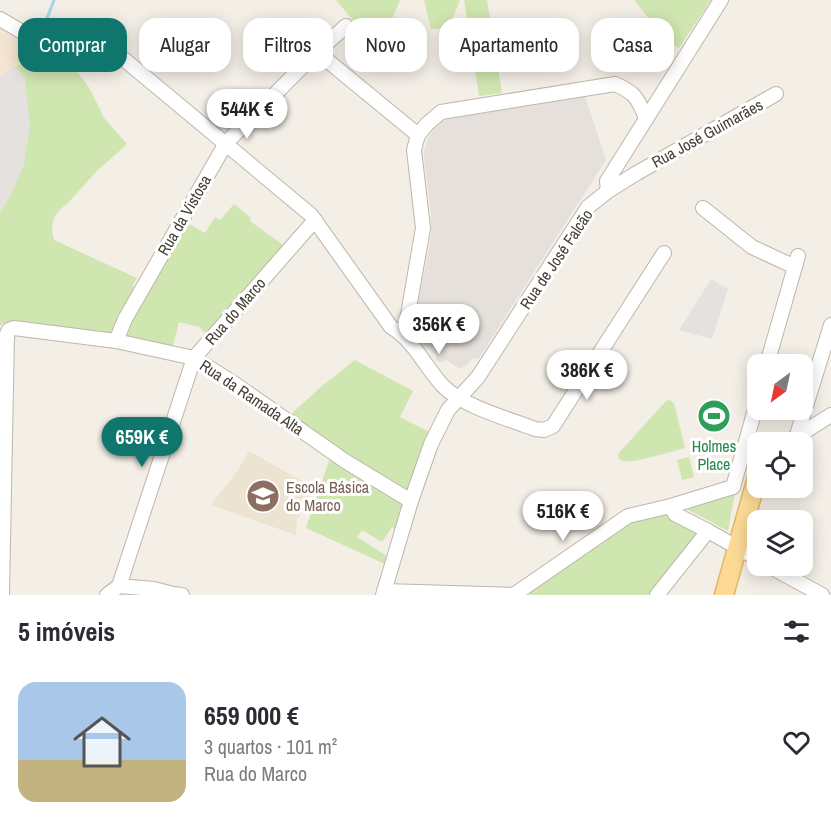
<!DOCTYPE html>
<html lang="pt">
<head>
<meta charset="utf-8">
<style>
  :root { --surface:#fff; --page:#f7f7f7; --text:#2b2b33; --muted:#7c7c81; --accent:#0f766e }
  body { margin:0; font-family:"Archivo Narrow",sans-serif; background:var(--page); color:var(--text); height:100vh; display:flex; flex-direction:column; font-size:22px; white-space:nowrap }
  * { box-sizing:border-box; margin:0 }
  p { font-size:20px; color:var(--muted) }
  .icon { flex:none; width:33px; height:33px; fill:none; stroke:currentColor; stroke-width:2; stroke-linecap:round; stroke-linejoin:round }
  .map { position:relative; height:595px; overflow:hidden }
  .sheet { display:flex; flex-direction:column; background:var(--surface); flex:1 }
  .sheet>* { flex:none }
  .hud { position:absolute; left:18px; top:18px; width:795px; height:54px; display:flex; gap:12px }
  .needle { width:39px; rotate:213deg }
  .fabs { position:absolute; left:747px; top:354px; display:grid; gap:12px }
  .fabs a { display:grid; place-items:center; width:66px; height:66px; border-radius:12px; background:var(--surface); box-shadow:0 3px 15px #0003; font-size:30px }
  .price { position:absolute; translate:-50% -51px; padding:0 14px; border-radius:21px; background:#fff; color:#222; font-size:20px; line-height:39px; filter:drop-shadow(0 2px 3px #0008) }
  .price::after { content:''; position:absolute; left:50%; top:36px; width:18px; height:14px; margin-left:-9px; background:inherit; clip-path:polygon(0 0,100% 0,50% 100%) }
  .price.current { background:var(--accent); color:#fff }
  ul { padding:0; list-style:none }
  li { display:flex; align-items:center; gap:18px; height:150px; padding:0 18px }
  li span { display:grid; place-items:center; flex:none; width:168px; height:120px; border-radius:18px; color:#555 }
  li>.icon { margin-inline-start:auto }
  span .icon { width:72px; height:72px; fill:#fffc; stroke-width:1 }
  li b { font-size:26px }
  h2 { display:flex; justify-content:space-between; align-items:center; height:72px; padding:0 18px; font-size:26px }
  .chip { padding:0 21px; border-radius:18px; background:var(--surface); box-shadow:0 3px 15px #0003; font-size:21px; line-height:54px }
  .chip.current { background:var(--accent); color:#fff }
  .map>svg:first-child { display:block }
  .commercial { fill:#f4e4d2 }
  .industrial { fill:#e5e0db }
  .education { fill:#ece3d0 }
  .green { fill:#d0e6b0 }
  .parking { fill:#e4e1de }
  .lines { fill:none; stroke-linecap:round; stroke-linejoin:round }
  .stream { stroke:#a4d3ef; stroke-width:3 }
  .minor-casing { stroke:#beb6a9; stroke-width:16 }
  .major-casing { stroke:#e1b766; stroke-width:21 }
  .minor { stroke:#fff; stroke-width:14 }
  .major { stroke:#fcda96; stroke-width:18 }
  .labels { text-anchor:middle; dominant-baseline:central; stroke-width:6; stroke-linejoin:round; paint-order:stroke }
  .street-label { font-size:16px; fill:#453f36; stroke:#fff }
  .leisure-label { font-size:16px; fill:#27864d; stroke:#fff }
  .education-label { font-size:16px; fill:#785e54; stroke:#fff; text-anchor:start }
</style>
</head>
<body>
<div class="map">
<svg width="831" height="595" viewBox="0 0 831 595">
  <rect width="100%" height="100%" fill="#f3eee6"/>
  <polygon class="commercial" points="0,24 36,45 32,55 24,62 39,151 0,237"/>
  <polygon class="industrial" points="585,96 606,160 479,358 472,359 467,365 460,369 446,360 442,362 438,362 436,358 436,354 425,347 413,329 431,237 431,214 424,158 424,151 428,138 432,132 441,122 452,117"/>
  <polygon class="education" points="249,451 312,487 305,506 297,520 296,535 211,505 238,470"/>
  <g class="green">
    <polygon points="336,0 400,0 393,17 383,24 373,28 356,24"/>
    <polygon points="424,0 460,0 449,28 431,29"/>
    <polygon points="464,0 487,0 502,93 479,96"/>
    <polygon points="634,0 711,0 679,48 665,39"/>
    <path d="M37,50L67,67L71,63L90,89L104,118L127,144L96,172L68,203C54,213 49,223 54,240L137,278L132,286L137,288L113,333L109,336L68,327L65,330L12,321L2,324L0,326V212L10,196L25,77L15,67L32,58Z"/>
    <polygon points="234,204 251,218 250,221 286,247 208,336 199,327 179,322 173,346 122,338 185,222 205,233 215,217 220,220"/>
    <polygon points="355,360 413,391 400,417 429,432 410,493 409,494 288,417 322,386"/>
    <path d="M669,400L674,403L685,448C673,451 632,464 623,461C618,459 619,458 618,454L666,401Z"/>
    <polygon points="331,455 406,504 398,530 392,527 382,542 362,530 357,537 390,558 387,565 306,528"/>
    <polygon points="689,457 694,477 682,480 677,460"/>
    <polygon points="735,493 728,531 683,507"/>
    <polygon points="664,513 698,535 651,595 531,595 528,593 630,519"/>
  </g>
  <g class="parking">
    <polygon points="15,67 25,77 30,125 24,165 10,196 0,212 0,76"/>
    <polygon points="711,279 728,289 712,339 679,330"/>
  </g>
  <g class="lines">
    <polyline class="stream" points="41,34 54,0"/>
    <defs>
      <g id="minor">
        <path d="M0,19L68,59L96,36L311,215L391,327C414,340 425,367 443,386C462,406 509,419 535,429L544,430L553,426L664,253"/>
        <polyline points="317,52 418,135 414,150 423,228 406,326 401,333"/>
        <path d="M418,135L427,124L441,112L615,84C635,93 637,97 646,118"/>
        <polyline points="608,191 607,181 721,0"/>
        <polyline points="703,208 752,247 795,267"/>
        <polyline points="116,341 125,319 226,143 317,52 346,26"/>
        <polyline points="767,364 798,256"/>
        <polyline points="796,438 831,325"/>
        <polyline points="788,442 831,415"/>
        <polyline points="733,487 758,399"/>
        <polyline points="671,506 675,514 708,531 758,559"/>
        <polyline points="769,566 822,595"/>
        <polyline points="119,586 194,358 315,220"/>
        <polyline points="384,591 516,595"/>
        <polyline points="515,594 628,516 671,506 733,487"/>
        <polyline points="2,595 7,334 9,330 14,328 116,341 194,358 235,384 345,461 411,501"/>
        <polyline points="107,595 119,586 154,589 173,594 182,595"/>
        <polyline points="383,595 411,501 431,444 448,410 478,377 588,207 608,191 637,173 776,94"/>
        <polyline points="657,595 708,531"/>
      </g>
      <polyline id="major" points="724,595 758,474"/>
    </defs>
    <use href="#minor" class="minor-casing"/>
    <use href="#major" class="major-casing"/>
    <use href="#minor" class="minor"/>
    <use href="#major" class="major"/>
  </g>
  <defs>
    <symbol id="stadium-disc" viewBox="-11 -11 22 22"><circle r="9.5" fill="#2e9e5b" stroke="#fff"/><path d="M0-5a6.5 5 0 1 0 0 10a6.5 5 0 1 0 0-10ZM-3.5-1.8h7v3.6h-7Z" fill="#fff"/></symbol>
    <symbol id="school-disc" viewBox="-11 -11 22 22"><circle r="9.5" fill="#8d6e63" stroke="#fff"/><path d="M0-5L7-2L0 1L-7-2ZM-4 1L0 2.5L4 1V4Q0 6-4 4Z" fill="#fff"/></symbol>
  </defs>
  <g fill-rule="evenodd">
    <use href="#stadium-disc" x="695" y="397" width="38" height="38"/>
    <use href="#school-disc" x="244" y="477" width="38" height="38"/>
  </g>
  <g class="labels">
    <g class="street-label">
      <text transform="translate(707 133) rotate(-29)">Rua José Guimarães</text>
      <text transform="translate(184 215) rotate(-60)">Rua da Vistosa</text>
      <text transform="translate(556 259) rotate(-56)">Rua de José Falcão</text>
      <text transform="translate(235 311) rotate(-49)">Rua do Marco</text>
      <text transform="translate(252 397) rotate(34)">Rua da Ramada Alta</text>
    </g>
    <g class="leisure-label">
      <text x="714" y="446">Holmes<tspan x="714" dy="18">Place</tspan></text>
    </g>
    <g class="education-label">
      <text x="286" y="487">Escola Básica<tspan x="286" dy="18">do Marco</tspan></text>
    </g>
  </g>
</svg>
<div class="fabs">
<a><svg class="needle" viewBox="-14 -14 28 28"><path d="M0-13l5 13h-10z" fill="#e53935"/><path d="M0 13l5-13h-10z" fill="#7c7c81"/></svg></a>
<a><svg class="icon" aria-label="locate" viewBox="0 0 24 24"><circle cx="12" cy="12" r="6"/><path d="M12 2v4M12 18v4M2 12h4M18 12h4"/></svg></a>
<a><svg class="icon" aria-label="layers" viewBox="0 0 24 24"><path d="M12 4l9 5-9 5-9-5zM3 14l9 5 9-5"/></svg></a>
</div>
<b class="price" style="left:247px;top:140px">544K €</b>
<b class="price" style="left:439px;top:355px">356K €</b>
<b class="price" style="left:587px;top:401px">386K €</b>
<b class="price current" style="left:142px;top:468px">659K €</b>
<b class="price" style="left:563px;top:542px">516K €</b>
<div class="hud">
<a class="chip current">Comprar</a>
<a class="chip">Alugar</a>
<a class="chip">Filtros</a>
<a class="chip">Novo</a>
<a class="chip">Apartamento</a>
<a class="chip">Casa</a>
</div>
</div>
<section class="sheet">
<h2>5 imóveis<svg class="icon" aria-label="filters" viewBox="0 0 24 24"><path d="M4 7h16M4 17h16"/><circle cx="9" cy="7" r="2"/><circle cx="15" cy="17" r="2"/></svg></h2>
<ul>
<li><span style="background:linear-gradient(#a9c7e8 65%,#c2b280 0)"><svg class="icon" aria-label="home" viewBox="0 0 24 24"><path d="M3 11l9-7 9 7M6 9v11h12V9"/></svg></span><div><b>659 000 €</b><p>3 quartos · 101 m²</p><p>Rua do Marco</p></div><svg class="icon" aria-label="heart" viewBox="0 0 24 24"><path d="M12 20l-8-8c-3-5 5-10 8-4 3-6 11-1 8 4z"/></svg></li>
</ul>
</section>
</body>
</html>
